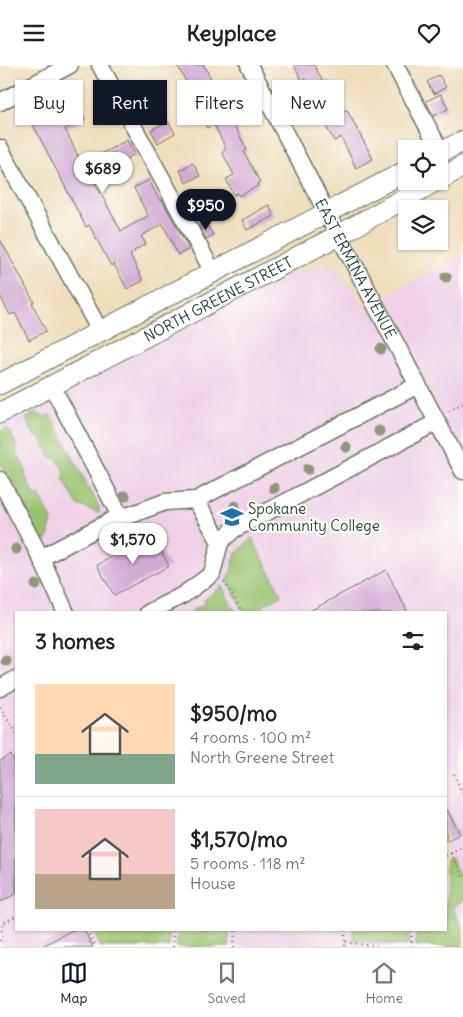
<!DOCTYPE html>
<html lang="en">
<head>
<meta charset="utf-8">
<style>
  :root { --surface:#fff; --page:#f2f2f2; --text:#222; --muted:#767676; --line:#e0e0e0; --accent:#111827 }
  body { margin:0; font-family:Delius,sans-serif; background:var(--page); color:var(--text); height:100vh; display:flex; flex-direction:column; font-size:19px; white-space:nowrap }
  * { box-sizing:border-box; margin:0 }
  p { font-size:16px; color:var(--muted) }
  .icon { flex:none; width:28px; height:28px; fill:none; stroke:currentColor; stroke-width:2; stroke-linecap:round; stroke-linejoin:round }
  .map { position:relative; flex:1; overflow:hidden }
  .side { position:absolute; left:15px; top:546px; width:432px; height:320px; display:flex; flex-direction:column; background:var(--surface); border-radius:0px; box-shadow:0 1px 4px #0004 }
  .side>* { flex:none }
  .hud { position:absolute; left:15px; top:15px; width:434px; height:45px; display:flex; gap:10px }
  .controls { position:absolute; left:398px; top:75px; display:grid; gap:10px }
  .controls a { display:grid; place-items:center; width:50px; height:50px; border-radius:0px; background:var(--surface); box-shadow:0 1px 4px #0004; font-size:25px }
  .price { position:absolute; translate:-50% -42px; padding:0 11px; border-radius:18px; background:#fff; color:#222; font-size:16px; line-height:32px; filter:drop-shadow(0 1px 2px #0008) }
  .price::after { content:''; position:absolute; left:50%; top:30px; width:15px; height:11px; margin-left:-8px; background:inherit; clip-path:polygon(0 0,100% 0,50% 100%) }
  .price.current { background:var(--accent); color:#fff }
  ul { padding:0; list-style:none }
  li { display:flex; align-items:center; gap:15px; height:125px; padding:0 20px }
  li+li { border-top:1px solid var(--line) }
  li span { display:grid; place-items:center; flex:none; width:140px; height:100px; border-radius:0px; color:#555 }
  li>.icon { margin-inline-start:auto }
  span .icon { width:60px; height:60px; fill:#fffc; stroke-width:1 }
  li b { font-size:21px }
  h2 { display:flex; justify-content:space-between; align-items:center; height:60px; padding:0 20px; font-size:21px }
  .tag { padding:0 18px; border-radius:0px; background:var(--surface); box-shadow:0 1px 4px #0004; font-size:18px; line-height:45px }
  .tag.current { background:var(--accent); color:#fff }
  header { display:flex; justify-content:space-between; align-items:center; height:65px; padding:0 20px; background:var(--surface); font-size:22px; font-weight:700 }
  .dock { display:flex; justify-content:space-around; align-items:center; height:70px; border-top:1px solid var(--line); background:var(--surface); font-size:14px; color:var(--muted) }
  .dock a { display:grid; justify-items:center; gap:2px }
  .dock .current { color:var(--accent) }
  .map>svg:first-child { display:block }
  .built { fill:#efd0e7; fill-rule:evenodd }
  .green { fill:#99c16d; stroke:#5c7f50 }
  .building { fill:#d1a9d4 }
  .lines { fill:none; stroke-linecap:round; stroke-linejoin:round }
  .minor-casing { stroke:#687564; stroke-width:19 }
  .major-casing { stroke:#687564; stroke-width:22 }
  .path { stroke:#687564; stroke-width:2.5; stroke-dasharray:1 4; stroke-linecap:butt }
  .minor { stroke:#fff; stroke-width:16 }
  .major { stroke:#fff; stroke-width:20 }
  .tree { fill:#8e9779 }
  .labels { text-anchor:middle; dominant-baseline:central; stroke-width:4.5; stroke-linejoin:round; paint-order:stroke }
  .street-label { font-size:15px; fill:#1f3d34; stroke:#fdfcf7 }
  .poi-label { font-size:15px; fill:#1f3d34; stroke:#fdfcf7; text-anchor:start }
</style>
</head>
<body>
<header><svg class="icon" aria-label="menu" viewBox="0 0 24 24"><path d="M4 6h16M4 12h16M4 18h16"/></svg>Keyplace<svg class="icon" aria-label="heart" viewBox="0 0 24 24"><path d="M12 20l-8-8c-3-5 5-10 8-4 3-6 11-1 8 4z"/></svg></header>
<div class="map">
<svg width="463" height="882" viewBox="0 0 463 882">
  <rect width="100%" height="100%" fill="#fdfcf7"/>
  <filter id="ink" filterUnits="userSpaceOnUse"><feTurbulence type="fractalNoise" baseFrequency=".02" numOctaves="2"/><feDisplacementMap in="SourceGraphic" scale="10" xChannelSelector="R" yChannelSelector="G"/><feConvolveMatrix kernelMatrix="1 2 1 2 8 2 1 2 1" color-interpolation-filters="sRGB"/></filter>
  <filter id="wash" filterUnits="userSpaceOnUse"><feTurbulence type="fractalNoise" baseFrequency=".0096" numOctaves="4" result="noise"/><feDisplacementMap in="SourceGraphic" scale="20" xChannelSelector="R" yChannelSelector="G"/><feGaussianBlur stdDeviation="1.12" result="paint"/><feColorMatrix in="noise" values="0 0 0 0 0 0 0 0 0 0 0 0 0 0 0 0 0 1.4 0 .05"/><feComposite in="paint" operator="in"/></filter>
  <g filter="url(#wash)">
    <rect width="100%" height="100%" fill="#efddbc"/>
    <path class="built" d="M463,190V882H0V357L277,212L325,200L333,202L341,207L364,243ZM16,548H446V865H16Z"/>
    <g class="green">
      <polygon points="35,348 45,352 50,349 99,442 99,448 78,440 63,414 65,408 57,394 51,392 40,372 35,371 26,354"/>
      <polygon points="6,363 8,364 17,381 16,386 26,406 25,411 35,430 40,431 52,455 47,475 40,473 0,399 0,367"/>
      <path d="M252,473L282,531L263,540L264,547H244L228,517L236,488C242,485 246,478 252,473Z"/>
      <polygon points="222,521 236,547 192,547 191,546 204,539 205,534"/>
      <polygon points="451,793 463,817 463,836 452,842 463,864 463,882 416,881 416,865 446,865 446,796"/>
      <polygon points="93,865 169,865 169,882 101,882"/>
      <rect x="177" y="865" width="52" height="17"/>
      <polygon points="353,865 408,865 409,878 405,881 354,875"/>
    </g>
    <g id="blocks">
      <g class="building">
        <polygon points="177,0 204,0 247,85 244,87 260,117 257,119 258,121 239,131 238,128 234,130 226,114 234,110 222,87 226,84 214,59 207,63 197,44 200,42"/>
        <polygon points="294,0 314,0 323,17 327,15 343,47 347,45 373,94 356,103 341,72 334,76 324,57 327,55 305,14 302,16"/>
        <polygon points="439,10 446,22 434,29 427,17"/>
        <polygon points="441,29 448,44 433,51 426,36"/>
        <polygon points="77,38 85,54 65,64 82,99 127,75 135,89 92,112 121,166 148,151 134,123 149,115 160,136 162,135 189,184 178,190 163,159 141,171 146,179 134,186 135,187 130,190 143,216 127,224 114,199 111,201 89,160 86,162 30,54 50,44 53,50"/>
        <polygon points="168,56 175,68 158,78 151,65"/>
        <polygon points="193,98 200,111 186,118 180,105"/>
        <polygon points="269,140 274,151 247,165 242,155"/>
        <polygon points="205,157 213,170 206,174 199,161"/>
        <polygon points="0,174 34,237 32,238 46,266 29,275 15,248 10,250 0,231"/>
        <polygon points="152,470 169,501 114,530 97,500"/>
        <polygon points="386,505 408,548 306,548"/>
        <polygon points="11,690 16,701 16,829 0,837 0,696"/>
        <polygon points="446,743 460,769 446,776"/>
        <polygon points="72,865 84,865 93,882 41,882"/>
      </g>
    </g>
  </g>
  <g filter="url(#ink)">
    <use href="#blocks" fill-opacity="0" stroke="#687564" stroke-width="1"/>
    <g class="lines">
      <defs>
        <g id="minor">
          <polyline points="100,0 213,207"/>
          <path id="s1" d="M249,0L463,406"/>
          <polyline points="395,0 441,87"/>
          <polyline points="0,37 70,0"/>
          <polyline points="0,83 100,266"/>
          <polyline points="52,321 120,451"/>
          <polyline points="0,415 41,493 66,548"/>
          <polyline points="220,477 233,465 437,357"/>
          <polyline points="41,493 120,451 130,450 165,437 196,435 418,320"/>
          <polyline points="148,548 183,530 212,509 220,477 196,435"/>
          <polyline points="0,623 16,614"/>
        </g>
        <g id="major">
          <polyline points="439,88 463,76"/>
          <polyline points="439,115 463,101"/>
          <polyline points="0,319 406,106"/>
          <path id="s2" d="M0,348L339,170L436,116"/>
        </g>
      </defs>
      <use href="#minor" class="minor-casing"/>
      <use href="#major" class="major-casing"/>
      <g class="path">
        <polyline points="449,346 463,338"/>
        <polyline points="224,517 243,548"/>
        <polyline points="0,642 16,668"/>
        <polyline points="454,709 463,730"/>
        <polyline points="451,788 463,811"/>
        <polyline points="446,791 463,782"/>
        <polyline points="87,865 96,882"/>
        <polyline points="345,865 345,882"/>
        <polyline points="0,876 3,858 16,851"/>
        <polyline points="346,877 378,882"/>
        <polyline points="173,882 173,865"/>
        <polyline points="234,882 235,865"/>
        <polyline points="411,882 412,865"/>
      </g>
      <use href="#minor" class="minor"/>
      <use href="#major" class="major"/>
    </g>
    <g class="tree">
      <circle cx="446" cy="212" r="5.5"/>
      <circle cx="381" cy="284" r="5.5"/>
      <circle cx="379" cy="366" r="5.5"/>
      <circle cx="346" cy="382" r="5.5"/>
      <circle cx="308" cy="404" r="5.5"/>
      <circle cx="274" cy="423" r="5.5"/>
      <circle cx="125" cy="431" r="5.5"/>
      <circle cx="235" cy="441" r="5.5"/>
      <circle cx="16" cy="484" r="5.5"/>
      <circle cx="36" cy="520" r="5.5"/>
      <circle cx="6" cy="596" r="5.5"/>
    </g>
  </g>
  <defs>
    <symbol id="university-bare" viewBox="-9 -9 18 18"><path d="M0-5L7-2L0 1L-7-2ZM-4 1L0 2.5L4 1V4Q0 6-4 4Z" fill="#1f6fb2" stroke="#fdfcf7" stroke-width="2.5" paint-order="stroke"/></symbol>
  </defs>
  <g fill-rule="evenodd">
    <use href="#university-bare" x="216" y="436" width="32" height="32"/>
  </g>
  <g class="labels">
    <g class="street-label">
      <text stroke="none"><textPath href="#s1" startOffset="230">EAST ERMINA AVENUE</textPath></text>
      <text stroke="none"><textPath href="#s2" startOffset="246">NORTH GREENE STREET</textPath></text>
    </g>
    <g class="poi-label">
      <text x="248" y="443">Spokane<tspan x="248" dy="17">Community College</tspan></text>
    </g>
  </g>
</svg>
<div class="controls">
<a><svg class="icon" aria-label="locate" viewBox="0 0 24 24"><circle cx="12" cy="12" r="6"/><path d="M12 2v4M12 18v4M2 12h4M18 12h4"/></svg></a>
<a><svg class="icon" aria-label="layers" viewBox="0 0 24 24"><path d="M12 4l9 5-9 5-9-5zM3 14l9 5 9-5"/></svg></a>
</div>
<b class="price" style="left:103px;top:129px">$689</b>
<b class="price current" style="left:206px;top:166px">$950</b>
<b class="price" style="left:133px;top:500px">$1,570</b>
<div class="hud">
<a class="tag">Buy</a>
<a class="tag current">Rent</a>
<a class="tag">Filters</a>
<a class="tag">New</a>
</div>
<section class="side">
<h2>3 homes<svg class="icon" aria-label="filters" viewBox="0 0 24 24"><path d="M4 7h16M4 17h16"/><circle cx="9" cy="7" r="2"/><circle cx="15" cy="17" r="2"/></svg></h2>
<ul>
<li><span style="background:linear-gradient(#ffd9b3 70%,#7fa58c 0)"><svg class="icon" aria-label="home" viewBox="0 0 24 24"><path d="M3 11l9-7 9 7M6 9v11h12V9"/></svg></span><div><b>$950/mo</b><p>4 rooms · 100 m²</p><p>North Greene Street</p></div></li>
<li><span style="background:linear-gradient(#f6c9c9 65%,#b9a48a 0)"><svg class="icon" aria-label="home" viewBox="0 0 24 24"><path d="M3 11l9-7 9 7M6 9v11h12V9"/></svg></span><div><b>$1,570/mo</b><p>5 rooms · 118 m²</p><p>House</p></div></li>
</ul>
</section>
</div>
<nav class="dock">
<a class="current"><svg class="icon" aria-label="map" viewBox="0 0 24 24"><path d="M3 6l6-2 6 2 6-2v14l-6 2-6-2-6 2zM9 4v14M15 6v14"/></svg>Map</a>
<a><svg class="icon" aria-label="saved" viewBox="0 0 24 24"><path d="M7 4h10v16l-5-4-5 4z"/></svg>Saved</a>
<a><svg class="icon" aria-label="home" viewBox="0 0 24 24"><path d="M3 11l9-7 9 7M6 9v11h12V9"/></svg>Home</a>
</nav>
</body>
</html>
